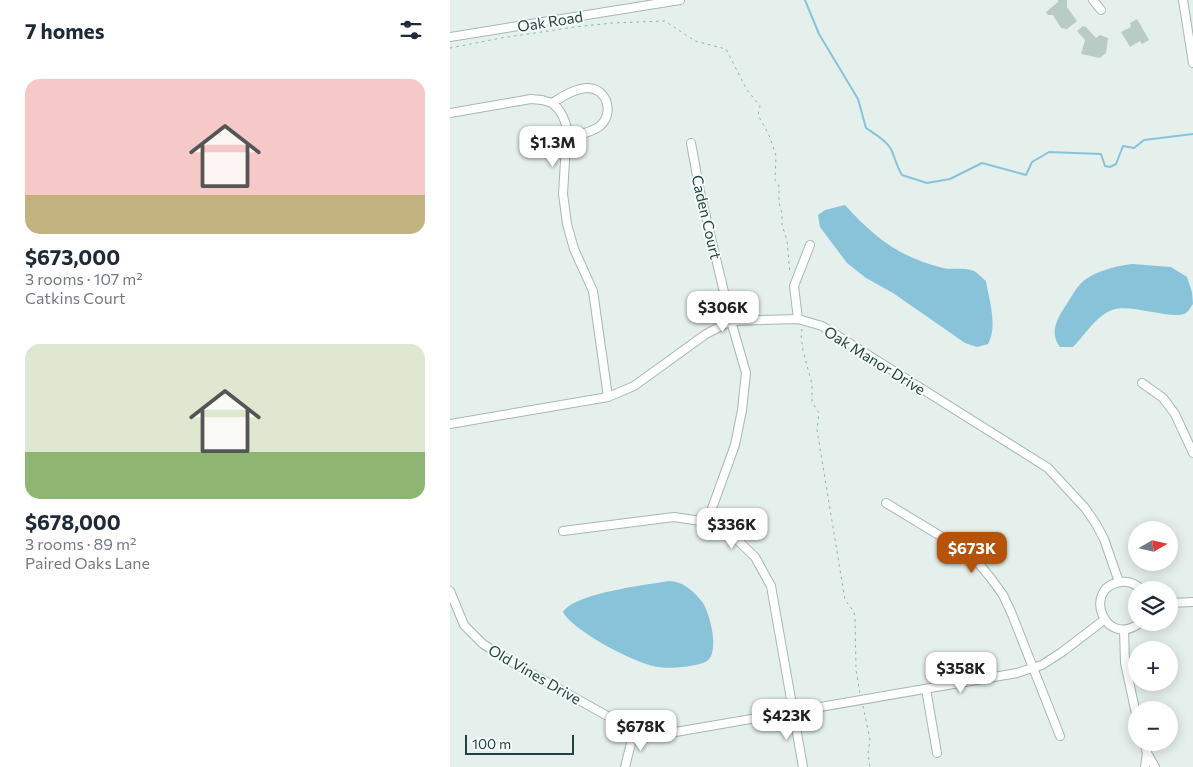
<!DOCTYPE html>
<html lang="en">
<head>
<meta charset="utf-8">
<style>
  :root { --surface:#fff; --page:#f2f2f3; --text:#1f2937; --muted:#747a83; --accent:#b45309 }
  body { margin:0; font-family:Commissioner,sans-serif; background:var(--page); color:var(--text); height:100vh; display:flex; flex-direction:column; font-size:19px; white-space:nowrap }
  * { box-sizing:border-box; margin:0 }
  p { font-size:16px; color:var(--muted) }
  .icon { flex:none; width:28px; height:28px; fill:none; stroke:currentColor; stroke-width:2; stroke-linecap:round; stroke-linejoin:round }
  .map { position:relative; flex:1; overflow:hidden }
  .panel { display:flex; flex-direction:column; background:var(--surface); width:450px }
  .panel>* { flex:none }
  .needle { width:32px; rotate:81deg }
  .fabs { position:absolute; left:678px; top:521px; display:grid; gap:10px }
  .fabs a { display:grid; place-items:center; width:50px; height:50px; border-radius:50%; background:var(--surface); box-shadow:0 2px 12px #0003; font-size:25px }
  .scale { position:absolute; left:15px; bottom:12px; width:109px; box-sizing:border-box; padding-left:5px; border:2px solid #21443e; border-top:0; font-size:14px; line-height:18px; white-space:nowrap; color:#21443e; -webkit-text-stroke:4px #f6fbf9; paint-order:stroke }
  .price { position:absolute; translate:-50% -42px; padding:0 11px; border-radius:10px; background:#fff; color:#222; font-size:16px; line-height:32px; filter:drop-shadow(0 1px 2px #0008) }
  .price::after { content:''; position:absolute; left:50%; top:30px; width:15px; height:11px; margin-left:-8px; background:inherit; clip-path:polygon(0 0,100% 0,50% 100%) }
  .price.active { background:var(--accent); color:#fff }
  ul { padding:0; list-style:none }
  li { display:grid; align-content:center; gap:10px; height:265px; padding:0 25px }
  li span { display:grid; place-items:center; height:155px; border-radius:15px; color:#555 }
  li>.icon { margin-inline-start:auto }
  span .icon { width:90px; height:90px; fill:#fffc; stroke-width:1 }
  li b { font-size:21px }
  h2 { display:flex; justify-content:space-between; align-items:center; height:60px; padding:0 25px; font-size:21px }
  main { display:flex; flex:1; min-height:0 }
  .map>svg:first-child { display:block }
  .water { fill:#88c3d9 }
  .lines { fill:none; stroke-linecap:round; stroke-linejoin:round }
  .stream { stroke:#88c3d9; stroke-width:2 }
  .building { fill:#b9cbc5 }
  .minor-casing { stroke:#a6b8b4; stroke-width:10 }
  .path { stroke:#82b6ac; stroke-width:1; stroke-dasharray:2.5 4; stroke-linecap:butt }
  .minor { stroke:#fff; stroke-width:8 }
  .labels { text-anchor:middle; dominant-baseline:central; stroke-width:4; stroke-linejoin:round; paint-order:stroke }
  .street-label { font-size:15px; fill:#21443e; stroke:#f6fbf9 }
</style>
</head>
<body>
<main>
<section class="panel">
<h2>7 homes<svg class="icon" aria-label="filters" viewBox="0 0 24 24"><path d="M4 7h16M4 17h16"/><circle cx="9" cy="7" r="2"/><circle cx="15" cy="17" r="2"/></svg></h2>
<ul>
<li><span style="background:linear-gradient(#f6c9c9 75%,#c2b280 0)"><svg class="icon" aria-label="home" viewBox="0 0 24 24"><path d="M3 11l9-7 9 7M6 9v11h12V9"/></svg></span><div><b>$673,000</b><p>3 rooms · 107 m²</p><p>Catkins Court</p></div></li>
<li><span style="background:linear-gradient(#dfe7d0 70%,#8fb573 0)"><svg class="icon" aria-label="home" viewBox="0 0 24 24"><path d="M3 11l9-7 9 7M6 9v11h12V9"/></svg></span><div><b>$678,000</b><p>3 rooms · 89 m²</p><p>Paired Oaks Lane</p></div></li>
</ul>
</section>
<div class="map">
<svg width="743" height="767" viewBox="0 0 743 767">
  <rect width="100%" height="100%" fill="#e5efec"/>
  <g class="water">
    <path d="M395,205C425,238 449,257 493,268C503,270 515,267 524,271C528,273 532,278 536,281C539,300 548,326 538,344L527,347L515,343L443,293L416,278L397,263L370,227L368,215L375,210Z"/>
    <path d="M682,264L721,267L737,277L742,292L743,304C741,306 739,311 736,313C723,321 681,303 662,310C646,316 635,335 623,347H610C598,331 609,316 618,302C625,291 629,282 641,276C654,269 667,266 682,264Z"/>
    <path d="M219,581C233,581 245,592 253,603C260,614 270,652 257,661C248,667 218,669 208,667C186,664 123,631 113,612C125,593 196,585 219,581Z"/>
  </g>
  <g class="lines">
    <path class="stream" d="M355,0L369,34L408,99L416,128C425,134 436,140 441,149C445,158 447,167 452,175L477,183L500,179L532,163L576,175L582,162L599,152L651,154L655,166L660,167L666,164L673,146L684,148L694,140L743,134"/>
  </g>
  <g class="building">
    <polygon points="608,0 617,0 617,7 627,21 617,29 611,28 603,15 598,15 596,12 608,2"/>
    <polygon points="687,19 699,40 692,44 690,41 680,47 671,32 681,27 680,23"/>
    <polygon points="633,26 636,27 646,38 650,35 658,38 656,53 650,58 631,54 635,40 627,31"/>
  </g>
  <g class="lines">
    <defs>
      <g id="minor">
        <polyline points="643,0 651,10"/>
        <polyline points="733,0 743,63"/>
        <polyline points="0,37 230,0"/>
        <polyline points="0,113 81,99 92,100 102,103"/>
        <path d="M117,138C127,135 141,133 150,126C164,114 158,89 138,88C125,88 112,97 102,103C111,110 114,118 117,128L113,194L117,224L124,249L143,291L158,397"/>
        <polyline points="241,143 250,192 281,321 296,373 292,410 285,445 257,522"/>
        <polyline points="348,319 344,286 360,245"/>
        <polyline points="692,383 713,398 725,414 743,453"/>
        <polyline points="0,424 158,397 184,386 256,334 281,321 348,319 372,326 598,468 635,508 646,524 654,539 669,582"/>
        <polyline points="436,503 507,546 523,557 540,577 553,595 561,612 610,736"/>
        <polyline points="113,531 224,517 257,522 278,531 305,557 321,586 353,767"/>
        <polyline points="0,591 14,625 33,644 56,659 184,731 214,734 567,673 592,665 612,652 654,620"/>
        <polyline points="719,603 743,602"/>
        <path d="M691,622C655,651 631,587 671,582C679,581 686,584 692,590"/>
        <polyline points="674,630 675,663 686,714"/>
        <polyline points="476,689 487,753"/>
        <polyline points="694,742 697,753 705,767"/>
        <polyline points="175,767 184,731"/>
        <polyline points="695,767 697,753"/>
      </g>
    </defs>
    <use href="#minor" class="minor-casing"/>
    <g class="path">
      <polyline points="0,48 51,38 125,27 162,23 215,21 245,41 276,49 297,90 310,106 308,115 319,135 326,156 325,180 329,186 329,202 332,214 332,225 337,240 340,274"/>
      <polyline points="352,329 351,335 353,351 362,384 362,402 369,413 367,430 395,600 404,612 405,618 406,670 410,693"/>
      <polyline points="413,706 420,740 418,753 420,767"/>
    </g>
    <use href="#minor" class="minor"/>
  </g>
  <g class="labels">
    <g class="street-label">
      <text transform="translate(100 21) rotate(-9)">Oak Road</text>
      <text transform="translate(257 217) rotate(77)">Caden Court</text>
      <text transform="translate(425 360) rotate(32)">Oak Manor Drive</text>
      <text transform="translate(85 674) rotate(30)">Old Vines Drive</text>
    </g>
  </g>
</svg>
<div class="fabs">
<a><svg class="needle" viewBox="-14 -14 28 28"><path d="M0-13l5 13h-10z" fill="#e53935"/><path d="M0 13l5-13h-10z" fill="#747a83"/></svg></a>
<a><svg class="icon" aria-label="layers" viewBox="0 0 24 24"><path d="M12 4l9 5-9 5-9-5zM3 14l9 5 9-5"/></svg></a>
<a>+</a>
<a>−</a>
</div>
<div class="scale">100 m</div>
<b class="price" style="left:103px;top:168px">$1.3M</b>
<b class="price" style="left:273px;top:333px">$306K</b>
<b class="price" style="left:282px;top:550px">$336K</b>
<b class="price active" style="left:522px;top:574px">$673K</b>
<b class="price" style="left:511px;top:694px">$358K</b>
<b class="price" style="left:337px;top:741px">$423K</b>
<b class="price" style="left:191px;top:752px">$678K</b>
</div>
</main>
</body>
</html>
